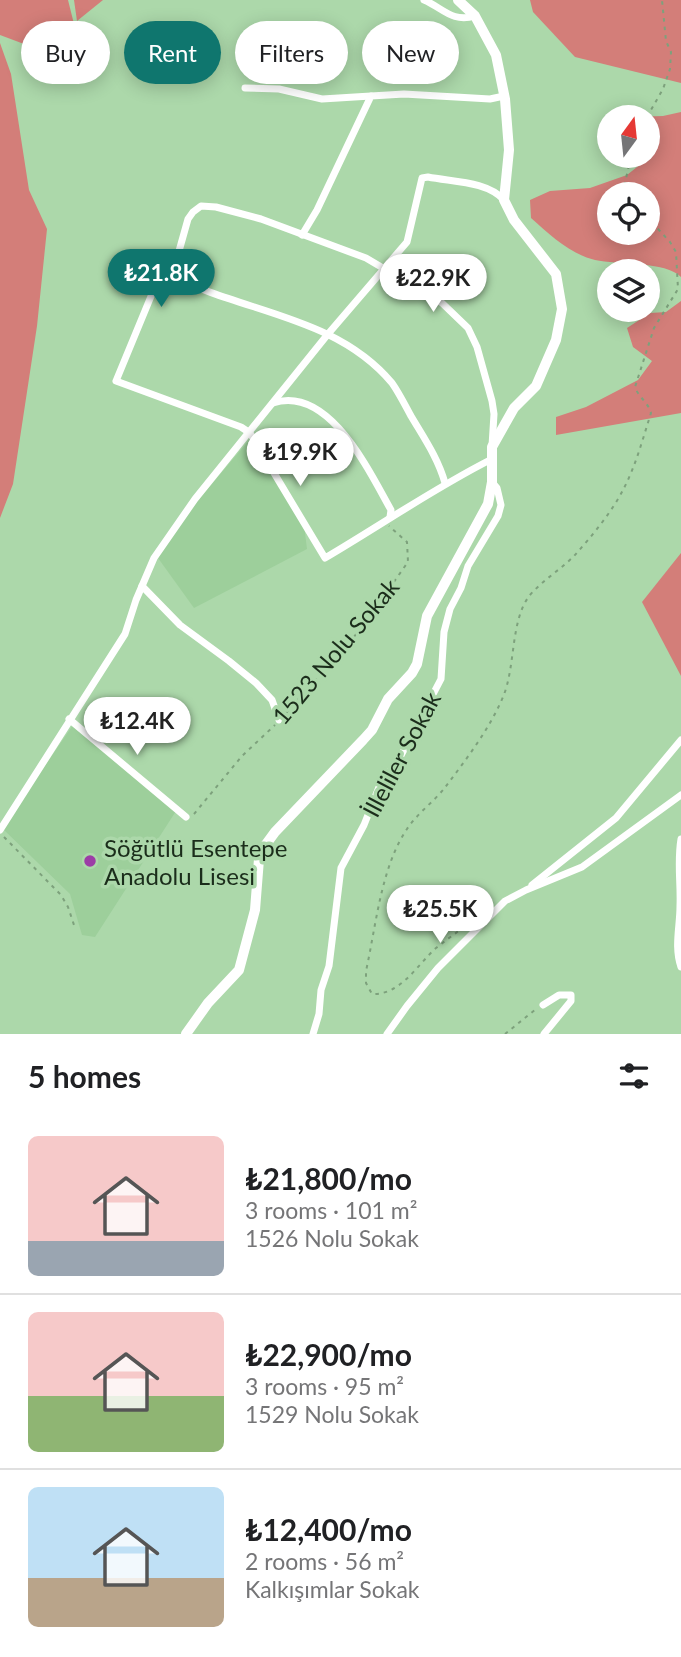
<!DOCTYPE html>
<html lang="en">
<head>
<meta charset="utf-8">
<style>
  :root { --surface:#fff; --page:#f6f6f6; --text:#202124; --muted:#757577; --line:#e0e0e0; --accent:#0f766e }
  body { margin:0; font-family:Lato,sans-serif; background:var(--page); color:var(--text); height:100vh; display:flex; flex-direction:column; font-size:26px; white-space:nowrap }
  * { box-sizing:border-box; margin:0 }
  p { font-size:23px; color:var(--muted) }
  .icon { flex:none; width:38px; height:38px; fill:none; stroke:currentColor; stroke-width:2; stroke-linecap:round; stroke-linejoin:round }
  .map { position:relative; height:1034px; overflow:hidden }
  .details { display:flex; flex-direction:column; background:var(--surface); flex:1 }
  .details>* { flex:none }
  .top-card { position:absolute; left:21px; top:21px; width:640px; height:63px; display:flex; gap:14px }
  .needle { width:46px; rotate:15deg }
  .fabs { position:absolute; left:597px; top:105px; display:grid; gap:14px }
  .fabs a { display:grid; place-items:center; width:63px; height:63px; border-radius:50%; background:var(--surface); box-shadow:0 4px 18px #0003; font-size:35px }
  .price { position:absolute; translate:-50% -60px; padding:0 16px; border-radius:24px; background:#fff; color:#222; font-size:23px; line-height:46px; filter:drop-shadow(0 2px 4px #0008) }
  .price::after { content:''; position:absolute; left:50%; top:42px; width:21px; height:16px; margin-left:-10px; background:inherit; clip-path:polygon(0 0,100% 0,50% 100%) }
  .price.current { background:var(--accent); color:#fff }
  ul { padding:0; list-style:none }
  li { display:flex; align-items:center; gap:21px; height:175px; padding:0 28px }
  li+li { border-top:2px solid var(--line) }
  li span { display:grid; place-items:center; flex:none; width:196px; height:140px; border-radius:10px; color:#555 }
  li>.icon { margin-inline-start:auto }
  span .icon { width:84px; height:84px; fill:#fffc; stroke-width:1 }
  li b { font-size:30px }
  h2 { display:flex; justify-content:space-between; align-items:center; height:84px; padding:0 28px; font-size:30px }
  .tag { padding:0 24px; border-radius:32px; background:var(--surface); box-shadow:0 4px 18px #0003; font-size:24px; line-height:63px }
  .tag.current { background:var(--accent); color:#fff }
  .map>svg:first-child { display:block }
  .built { fill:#9dcf9b }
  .green { fill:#d37e79; fill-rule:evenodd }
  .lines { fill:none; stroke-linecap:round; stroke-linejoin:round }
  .path { stroke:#7da17c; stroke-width:2; stroke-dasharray:3.5 5; stroke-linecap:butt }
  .street { stroke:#fff; stroke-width:7 }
  .secondary { stroke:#fff; stroke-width:10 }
  .poi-dot { fill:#9c3da6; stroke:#acd8aa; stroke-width:2.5 }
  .labels { text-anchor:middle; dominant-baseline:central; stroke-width:7; stroke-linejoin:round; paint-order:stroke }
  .street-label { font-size:24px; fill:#1b2d1b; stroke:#acd8aa }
  .poi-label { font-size:24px; fill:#1b2d1b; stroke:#acd8aa; text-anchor:start }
</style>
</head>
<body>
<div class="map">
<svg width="681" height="1034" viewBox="0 0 681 1034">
  <rect width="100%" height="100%" fill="#acd8aa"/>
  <g class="built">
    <polygon points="250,439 304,525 307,549 194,608 158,558 177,525"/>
    <polygon points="73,725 176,811 95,937 82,935 70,894 2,828"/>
  </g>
  <g class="green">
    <polygon points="0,0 68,0 74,24 56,56 0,35"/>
    <polygon points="74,0 103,0 77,21"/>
    <polygon points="530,0 681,0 681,83 575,57 533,12"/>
    <polygon points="0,43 11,74 29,190 47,229 37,326 13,484 0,518"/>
    <path d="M681,112V277C666,261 617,265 595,260C570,254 550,235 531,218L530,200L550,191L590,188L627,175L642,163L640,156H648V117H631L663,116ZM609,194H648V233H609Z"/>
    <polygon points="681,301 681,413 556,435 556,417 586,407 638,380 652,361 633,347 627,328 650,313 666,312"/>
    <polygon points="681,553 681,676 642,602"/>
  </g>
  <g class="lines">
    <g class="path">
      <polyline points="647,117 663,89 670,69 671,52 666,41 662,0"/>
      <polyline points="626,194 625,183 631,156"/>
      <polyline points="286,713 359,631 408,562 407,542 389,526"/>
      <polyline points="194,814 242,756 275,725"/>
      <polyline points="4,837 61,895 68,907 75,928"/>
      <path d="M472,922C459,930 448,939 436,948C417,965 401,995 372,994L366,983V971C376,926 381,867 407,829C417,814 432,803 443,790C465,761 489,730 503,697C516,666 510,620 530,595C543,580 560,570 574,556C592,536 612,512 624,488C636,465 643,438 651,413C648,402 639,398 635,387L654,328L678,289L676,252L670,242L648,218"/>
      <polyline points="505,1034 536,1009"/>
    </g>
    <g class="street">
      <path d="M424,0C443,8 452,23 475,16"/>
      <polyline points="245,88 279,89 322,99 371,96"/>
      <polyline points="302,235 317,210 371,96 404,94 490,99 504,96"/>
      <path d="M172,276C245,313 336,316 392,383C399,393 405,405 411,416C424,438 438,458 445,483"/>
      <path d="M273,403C329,385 369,471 391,510L390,517"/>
      <path d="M490,460C433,489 381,525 325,558L250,433L241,427L116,381L154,289L160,279L172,276L188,219L193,212L201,206L216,207L261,219L366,258L442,303L468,328L477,347L492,401L494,414L492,446"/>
      <polyline points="142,586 180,625 229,661 256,683 272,700 279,720"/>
      <polyline points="69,719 186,817"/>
      <path d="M0,830L125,634L136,600L154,558L195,499L328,334L407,242L422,178L428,177C453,182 487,181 504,200"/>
      <path d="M681,839C677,862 681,883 680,906C680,927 674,947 681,967"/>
      <polyline points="532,885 616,818 681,740"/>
      <polyline points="543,1005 559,995 571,995 571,1001 544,1034"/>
      <polyline points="313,1034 319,1014 321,990 329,966 341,868 364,825 381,782 397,763 441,679 444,632 450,609 461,588 468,566 498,516 501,505 497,488 492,482"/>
      <polyline points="387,1034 407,1006 438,968 505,901 526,890 582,867 681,795"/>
    </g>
    <polyline class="secondary" points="186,1034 208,1003 239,970 255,910 259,859 264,847 275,832 363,740 372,730 388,699 412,673 417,664 427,616 488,504 492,482 492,447 514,408 536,386 556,340 562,309 556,274 514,220 504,200 509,150 505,99 496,55 475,16 458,0"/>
  </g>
  <circle class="poi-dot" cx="90" cy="861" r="7"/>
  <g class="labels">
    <g class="street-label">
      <text transform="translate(335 651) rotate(-50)">1523 Nolu Sokak</text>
      <text transform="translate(401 754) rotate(-62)">İlleliler Sokak</text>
    </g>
    <g class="poi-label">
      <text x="104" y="847">Söğütlü Esentepe<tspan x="104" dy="28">Anadolu Lisesi</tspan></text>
    </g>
  </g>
</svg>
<div class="fabs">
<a><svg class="needle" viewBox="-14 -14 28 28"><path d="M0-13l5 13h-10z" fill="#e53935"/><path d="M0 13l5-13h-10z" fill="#757577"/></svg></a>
<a><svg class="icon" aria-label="locate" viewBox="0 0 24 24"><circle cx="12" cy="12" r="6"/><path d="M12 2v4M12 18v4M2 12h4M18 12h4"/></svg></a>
<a><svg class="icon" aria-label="layers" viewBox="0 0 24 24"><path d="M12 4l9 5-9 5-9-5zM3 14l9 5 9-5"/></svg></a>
</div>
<b class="price current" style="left:161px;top:309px">₺21.8K</b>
<b class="price" style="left:433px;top:314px">₺22.9K</b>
<b class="price" style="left:300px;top:488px">₺19.9K</b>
<b class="price" style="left:137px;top:757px">₺12.4K</b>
<b class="price" style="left:440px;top:945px">₺25.5K</b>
<div class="top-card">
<a class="tag">Buy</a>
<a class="tag current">Rent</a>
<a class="tag">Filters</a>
<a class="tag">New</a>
</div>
</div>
<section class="details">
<h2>5 homes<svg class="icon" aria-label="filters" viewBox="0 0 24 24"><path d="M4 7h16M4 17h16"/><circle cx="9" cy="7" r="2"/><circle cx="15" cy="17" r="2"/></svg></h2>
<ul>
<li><span style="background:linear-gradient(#f6c9c9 75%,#9aa5b1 0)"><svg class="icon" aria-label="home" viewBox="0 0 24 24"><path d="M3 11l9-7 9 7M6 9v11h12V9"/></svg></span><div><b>₺21,800/mo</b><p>3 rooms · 101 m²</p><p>1526 Nolu Sokak</p></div></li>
<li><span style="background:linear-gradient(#f6c9c9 60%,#8fb573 0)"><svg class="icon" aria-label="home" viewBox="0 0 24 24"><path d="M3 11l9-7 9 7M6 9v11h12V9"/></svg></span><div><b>₺22,900/mo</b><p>3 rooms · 95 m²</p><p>1529 Nolu Sokak</p></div></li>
<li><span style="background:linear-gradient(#bfe0f5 65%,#b9a48a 0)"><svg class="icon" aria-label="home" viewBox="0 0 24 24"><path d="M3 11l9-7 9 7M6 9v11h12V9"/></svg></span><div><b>₺12,400/mo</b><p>2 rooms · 56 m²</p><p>Kalkışımlar Sokak</p></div></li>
</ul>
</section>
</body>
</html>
